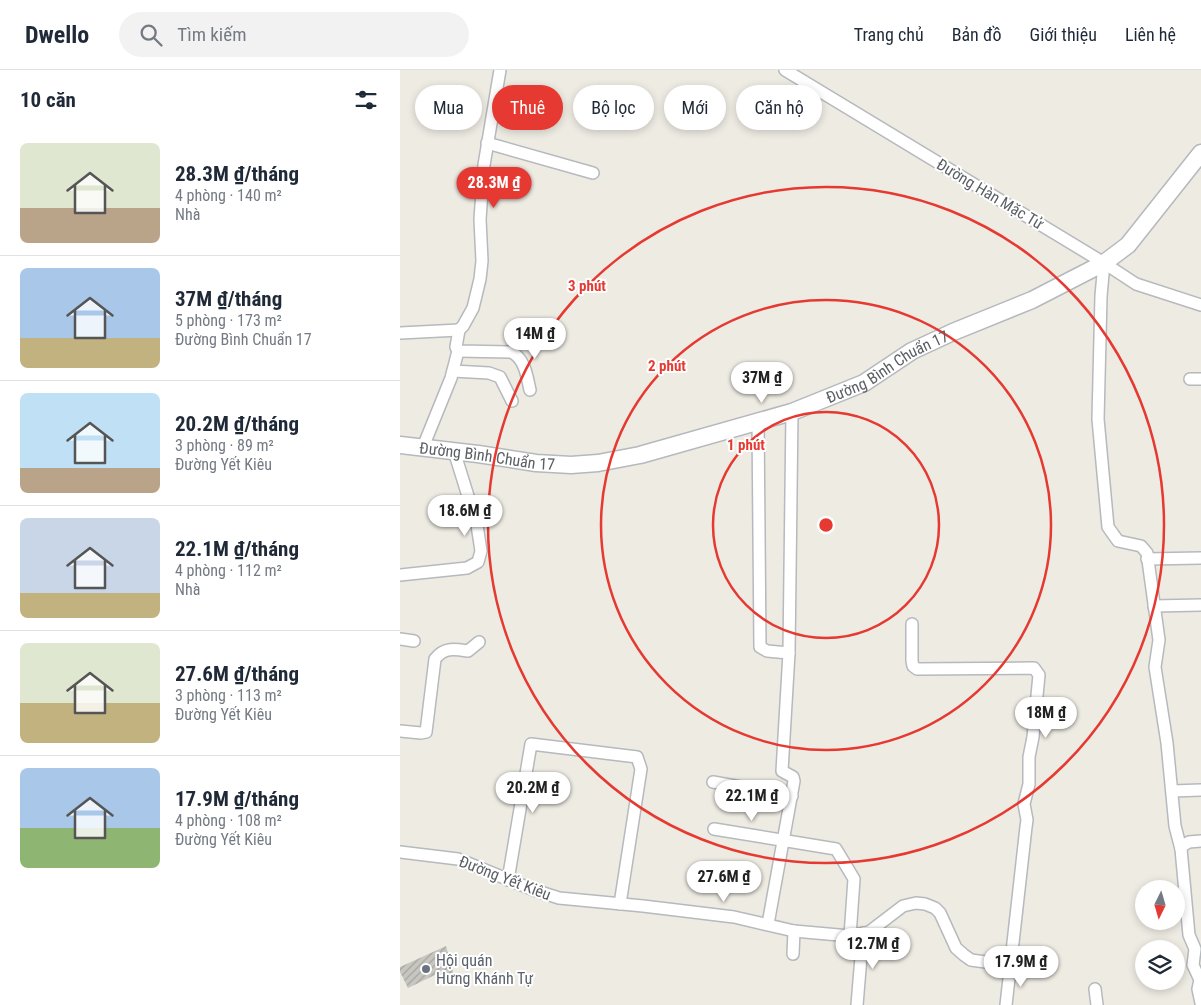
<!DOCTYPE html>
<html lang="vi">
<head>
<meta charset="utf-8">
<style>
  :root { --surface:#fff; --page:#f2f2f3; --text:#1f2937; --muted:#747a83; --line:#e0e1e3; --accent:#e53931 }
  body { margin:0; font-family:"Roboto Condensed",sans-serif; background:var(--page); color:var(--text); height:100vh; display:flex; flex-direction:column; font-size:19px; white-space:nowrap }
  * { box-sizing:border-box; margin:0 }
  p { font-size:16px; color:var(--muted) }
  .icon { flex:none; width:28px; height:28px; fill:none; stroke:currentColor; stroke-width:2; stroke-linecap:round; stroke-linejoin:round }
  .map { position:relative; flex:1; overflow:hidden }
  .side { display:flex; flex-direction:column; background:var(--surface); width:400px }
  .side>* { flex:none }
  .hud { position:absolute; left:15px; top:15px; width:475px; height:45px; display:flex; gap:10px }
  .needle { width:32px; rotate:185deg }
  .tools { position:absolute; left:735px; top:810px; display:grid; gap:10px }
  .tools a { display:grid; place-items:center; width:50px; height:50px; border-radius:50%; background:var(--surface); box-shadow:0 2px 8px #0003; font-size:25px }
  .price { position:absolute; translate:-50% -42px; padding:0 11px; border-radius:18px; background:#fff; color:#222; font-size:16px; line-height:32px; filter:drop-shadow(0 1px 2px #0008) }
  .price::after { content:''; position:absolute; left:50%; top:30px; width:15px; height:11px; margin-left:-8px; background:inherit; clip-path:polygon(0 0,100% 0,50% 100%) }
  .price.on { background:var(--accent); color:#fff }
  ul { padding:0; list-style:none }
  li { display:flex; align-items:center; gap:15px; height:125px; padding:0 20px }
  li+li { border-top:1px solid var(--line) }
  li span { display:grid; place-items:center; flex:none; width:140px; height:100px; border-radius:8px; color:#555 }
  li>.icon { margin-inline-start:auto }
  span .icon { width:60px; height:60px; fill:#fffc; stroke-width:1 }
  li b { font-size:21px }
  h2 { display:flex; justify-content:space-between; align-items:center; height:60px; padding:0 20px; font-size:21px }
  .chip { padding:0 18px; border-radius:22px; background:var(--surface); box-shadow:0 2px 8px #0003; font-size:18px; line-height:45px }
  .chip.on { background:var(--accent); color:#fff }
  header { display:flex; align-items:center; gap:30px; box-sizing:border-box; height:70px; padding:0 25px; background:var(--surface); border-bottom:1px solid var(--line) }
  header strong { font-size:24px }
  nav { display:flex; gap:28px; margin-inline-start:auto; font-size:18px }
  .search { width:350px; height:45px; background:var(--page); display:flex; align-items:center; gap:12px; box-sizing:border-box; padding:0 18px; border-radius:28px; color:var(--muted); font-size:19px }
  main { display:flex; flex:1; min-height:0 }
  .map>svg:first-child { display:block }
  .building { fill:url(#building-hatch) }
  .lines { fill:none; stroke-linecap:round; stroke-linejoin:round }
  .street-casing { stroke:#b6b9bd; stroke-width:14 }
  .secondary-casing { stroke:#b5b8bd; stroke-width:19 }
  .street { stroke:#fff; stroke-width:11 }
  .secondary { stroke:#fff; stroke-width:16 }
  .ring { fill:none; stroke:#e53931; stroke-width:2.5 }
  .worship-dot { fill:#6b7280; stroke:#fff; stroke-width:2 }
  .labels { text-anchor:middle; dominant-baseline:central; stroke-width:4; stroke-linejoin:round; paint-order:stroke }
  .street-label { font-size:16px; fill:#5b5f64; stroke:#fff }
  .worship-label { font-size:16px; fill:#5b616d; stroke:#fff; text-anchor:start }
  .centre { fill:#e53931; stroke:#fff; stroke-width:2.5 }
  .ring-label { font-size:15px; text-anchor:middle; font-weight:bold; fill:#e53931; stroke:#fff; stroke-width:4; stroke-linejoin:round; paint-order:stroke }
</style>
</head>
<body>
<header>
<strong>Dwello</strong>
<div class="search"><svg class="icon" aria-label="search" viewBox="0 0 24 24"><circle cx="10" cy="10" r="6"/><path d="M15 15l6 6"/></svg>Tìm kiếm</div>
<nav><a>Trang chủ</a><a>Bản đồ</a><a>Giới thiệu</a><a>Liên hệ</a></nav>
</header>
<main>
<section class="side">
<h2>10 căn<svg class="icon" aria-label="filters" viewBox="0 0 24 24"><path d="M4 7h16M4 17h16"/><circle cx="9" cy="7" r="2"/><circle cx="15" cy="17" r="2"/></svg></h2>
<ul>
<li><span style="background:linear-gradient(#dfe7d0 65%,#b9a48a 0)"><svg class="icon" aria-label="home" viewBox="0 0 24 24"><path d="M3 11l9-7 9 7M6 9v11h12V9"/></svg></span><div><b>28.3M ₫/tháng</b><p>4 phòng · 140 m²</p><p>Nhà</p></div></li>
<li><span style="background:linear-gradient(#a9c7e8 70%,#c2b280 0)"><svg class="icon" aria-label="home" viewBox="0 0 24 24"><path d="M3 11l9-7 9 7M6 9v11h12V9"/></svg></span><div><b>37M ₫/tháng</b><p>5 phòng · 173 m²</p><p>Đường Bình Chuẩn 17</p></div></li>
<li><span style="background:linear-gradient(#bfe0f5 75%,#b9a48a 0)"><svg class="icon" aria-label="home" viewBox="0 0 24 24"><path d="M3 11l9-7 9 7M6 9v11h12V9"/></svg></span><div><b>20.2M ₫/tháng</b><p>3 phòng · 89 m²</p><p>Đường Yết Kiêu</p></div></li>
<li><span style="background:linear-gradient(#c9d6e8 75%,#c2b280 0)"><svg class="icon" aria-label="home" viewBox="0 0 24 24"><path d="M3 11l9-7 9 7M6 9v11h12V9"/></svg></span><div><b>22.1M ₫/tháng</b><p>4 phòng · 112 m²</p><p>Nhà</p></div></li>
<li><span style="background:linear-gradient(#dfe7d0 60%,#c2b280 0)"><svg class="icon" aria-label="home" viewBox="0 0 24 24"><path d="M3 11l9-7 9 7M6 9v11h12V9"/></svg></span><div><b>27.6M ₫/tháng</b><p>3 phòng · 113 m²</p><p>Đường Yết Kiêu</p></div></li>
<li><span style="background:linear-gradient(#a9c7e8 60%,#8fb573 0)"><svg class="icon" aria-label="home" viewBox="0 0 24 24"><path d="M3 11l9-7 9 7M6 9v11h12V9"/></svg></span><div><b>17.9M ₫/tháng</b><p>4 phòng · 108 m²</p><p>Đường Yết Kiêu</p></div></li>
</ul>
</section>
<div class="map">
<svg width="801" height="935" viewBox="0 0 801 935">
  <defs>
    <pattern id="building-hatch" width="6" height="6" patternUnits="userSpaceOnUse" patternTransform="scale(1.25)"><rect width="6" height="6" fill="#c8c6c0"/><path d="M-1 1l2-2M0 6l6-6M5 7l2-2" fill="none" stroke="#a5a4a0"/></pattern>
  </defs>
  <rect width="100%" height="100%" fill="#eeebe3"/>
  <polygon class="building" points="46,876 54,906 42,910 39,903 8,918 0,902 0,897"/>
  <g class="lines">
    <defs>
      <g id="street">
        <path d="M100,0L84,95L80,149L82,191L80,209L73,238L63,256L59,260L56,277L58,281L111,282C125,288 127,307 130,320"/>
        <polyline points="385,0 704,193 736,214 801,235"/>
        <polyline points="87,73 193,103"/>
        <polyline points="704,193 701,226 698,349 708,457 718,471 741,476 747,483 759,570 755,597 767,673 775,756 781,779"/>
        <polyline points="0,263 59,260"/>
        <polyline points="53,301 89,303 100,307 112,331"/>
        <polyline points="790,309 801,309"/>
        <polyline points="358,351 360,577 367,581 389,583"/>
        <polyline points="23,377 51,308 58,281"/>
        <polyline points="747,489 801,488"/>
        <polyline points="0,505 67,498 78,492 81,481 77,455 54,381"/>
        <polyline points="754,536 801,535"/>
        <polyline points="512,554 512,591 513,596 517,599 634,598 639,605 633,667 629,687 629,714 624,734 627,750 626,757 606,935"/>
        <polyline points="0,569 14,571"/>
        <path d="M0,661L21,663L26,662L35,589C44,577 54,579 68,581L79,572"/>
        <polyline points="313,712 392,726"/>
        <polyline points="772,721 801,720"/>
        <polyline points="314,759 436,779 454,809 450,866"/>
        <polyline points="801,771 789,772 782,776 781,779 789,865 795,879 793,895 800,910 798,919 801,933"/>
        <polyline points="0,782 58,789 134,820 159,828 243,836 334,847 394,861 450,866 469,862 503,836 516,833 525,834 535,838 540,843 556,878 564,885 571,890 593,893 610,898"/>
        <polyline points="108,810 131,674 237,687 241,699 220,834"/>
        <polyline points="368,854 394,711 393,707 382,701 389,583 392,342"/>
        <polyline points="393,884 394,861"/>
        <polyline points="695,919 697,935"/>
        <polyline points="457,935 463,863"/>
      </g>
      <g id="secondary">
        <path id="s1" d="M0,375L78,384L136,393L171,395L198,393L240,385L392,342L464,313L512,281L553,262L632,230L704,193L728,175L801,83"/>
      </g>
    </defs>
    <use href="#street" class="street-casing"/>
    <use href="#secondary" class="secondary-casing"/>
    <use href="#street" class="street"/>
    <use href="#secondary" class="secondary"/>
  </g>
  <g class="ring">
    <circle cx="426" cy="455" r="113"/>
    <circle cx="426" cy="455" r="225"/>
    <circle cx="426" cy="455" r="338"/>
  </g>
  <circle class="worship-dot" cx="26" cy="899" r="5"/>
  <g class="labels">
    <g class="street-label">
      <text transform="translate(590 124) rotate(31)">Đường Hàn Mặc Tử</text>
      <text stroke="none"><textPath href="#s1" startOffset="506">Đường Bình Chuẩn 17</textPath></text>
      <text stroke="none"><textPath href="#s1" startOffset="88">Đường Bình Chuẩn 17</textPath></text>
      <text transform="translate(105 808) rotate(21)">Đường Yết Kiêu</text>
    </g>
    <g class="worship-label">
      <text x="36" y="890">Hội quán<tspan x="36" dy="18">Hưng Khánh Tự</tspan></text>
    </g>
  </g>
  <circle cx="426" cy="455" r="8" class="centre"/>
  <g class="ring-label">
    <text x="187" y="221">3 phút</text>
    <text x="267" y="301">2 phút</text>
    <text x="346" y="380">1 phút</text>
  </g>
</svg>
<div class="tools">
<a><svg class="needle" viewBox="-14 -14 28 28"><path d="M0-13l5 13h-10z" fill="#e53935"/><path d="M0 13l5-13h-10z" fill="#747a83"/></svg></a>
<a><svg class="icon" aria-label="layers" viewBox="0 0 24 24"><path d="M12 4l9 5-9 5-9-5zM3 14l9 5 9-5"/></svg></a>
</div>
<b class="price on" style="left:94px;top:139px">28.3M ₫</b>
<b class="price" style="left:135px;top:290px">14M ₫</b>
<b class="price" style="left:362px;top:334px">37M ₫</b>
<b class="price" style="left:65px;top:467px">18.6M ₫</b>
<b class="price" style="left:646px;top:669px">18M ₫</b>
<b class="price" style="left:133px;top:744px">20.2M ₫</b>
<b class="price" style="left:352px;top:752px">22.1M ₫</b>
<b class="price" style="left:324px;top:833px">27.6M ₫</b>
<b class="price" style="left:473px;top:900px">12.7M ₫</b>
<b class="price" style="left:621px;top:918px">17.9M ₫</b>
<div class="hud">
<a class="chip">Mua</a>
<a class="chip on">Thuê</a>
<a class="chip">Bộ lọc</a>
<a class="chip">Mới</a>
<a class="chip">Căn hộ</a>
</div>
</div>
</main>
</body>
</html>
